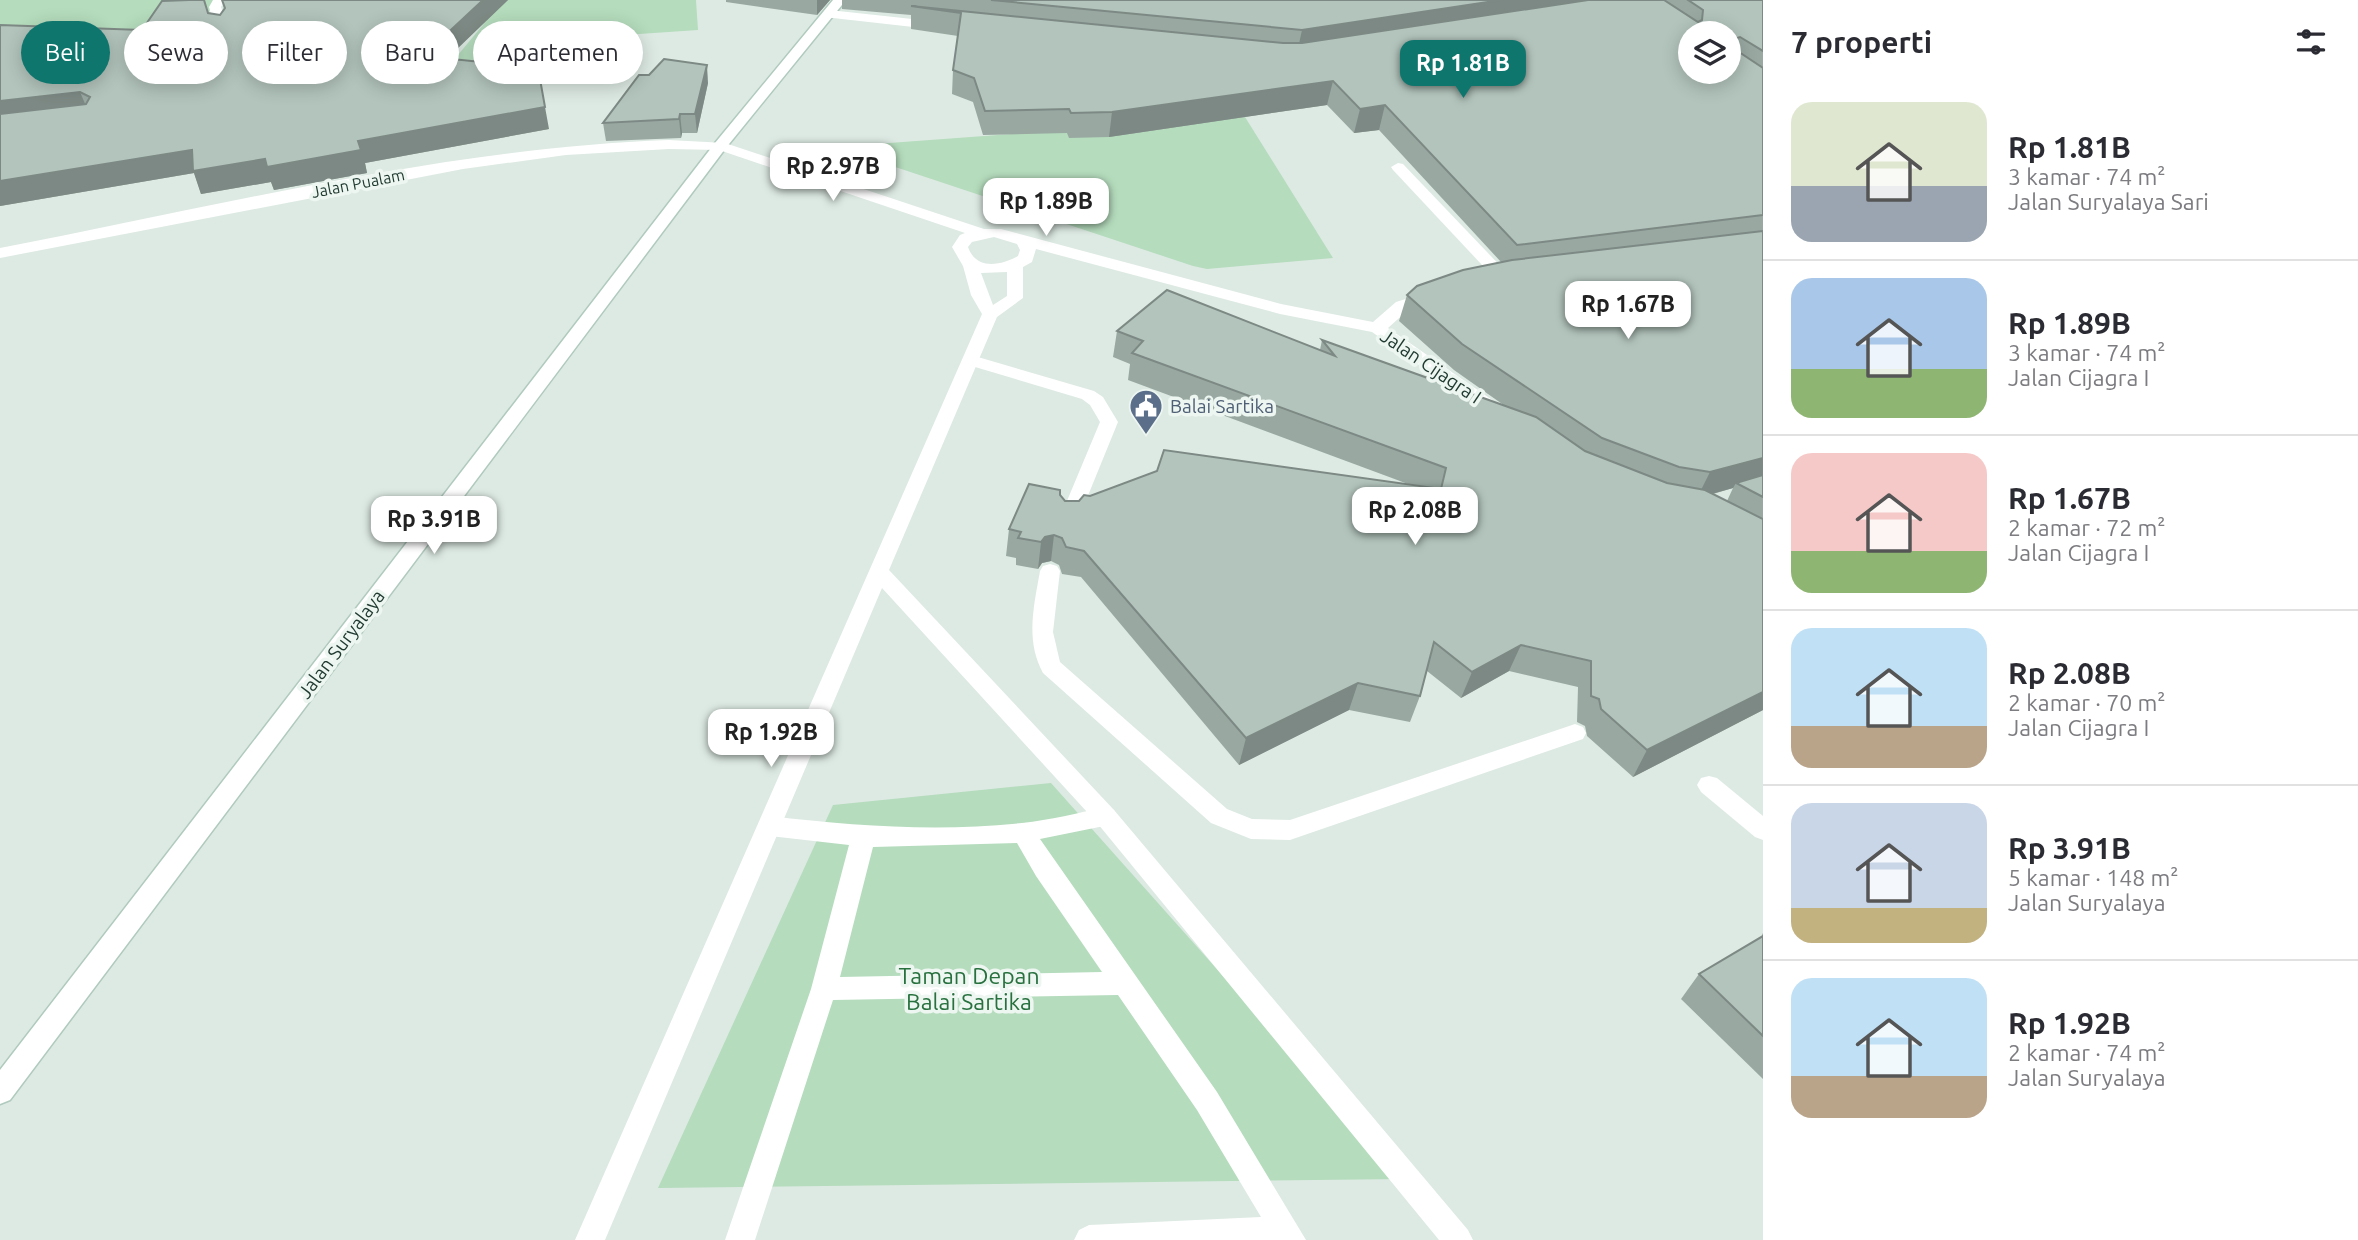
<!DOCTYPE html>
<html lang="id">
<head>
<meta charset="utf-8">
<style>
  :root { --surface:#fff; --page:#f7f7f7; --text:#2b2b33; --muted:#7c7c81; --line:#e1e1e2; --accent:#0f766e }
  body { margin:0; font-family:Ubuntu,sans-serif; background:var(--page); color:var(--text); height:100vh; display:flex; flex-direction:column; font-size:26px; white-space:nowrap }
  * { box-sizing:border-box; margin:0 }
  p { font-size:23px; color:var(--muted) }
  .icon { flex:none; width:38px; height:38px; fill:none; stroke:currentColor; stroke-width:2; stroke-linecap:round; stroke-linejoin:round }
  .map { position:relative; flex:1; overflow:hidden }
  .drawer { display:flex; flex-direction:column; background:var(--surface); width:595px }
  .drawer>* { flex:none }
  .banner { position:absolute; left:21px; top:21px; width:665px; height:63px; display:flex; gap:14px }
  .tools { position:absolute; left:1678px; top:21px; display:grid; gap:14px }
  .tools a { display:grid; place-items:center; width:63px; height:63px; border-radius:50%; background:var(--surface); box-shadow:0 4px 18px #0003; font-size:35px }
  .price { position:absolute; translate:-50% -60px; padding:0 16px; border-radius:14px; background:#fff; color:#222; font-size:23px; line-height:46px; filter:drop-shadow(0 2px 4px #0008) }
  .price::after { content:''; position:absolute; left:50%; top:42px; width:21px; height:16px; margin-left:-10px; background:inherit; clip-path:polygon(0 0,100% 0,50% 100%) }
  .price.on { background:var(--accent); color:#fff }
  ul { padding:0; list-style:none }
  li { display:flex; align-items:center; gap:21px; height:175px; padding:0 28px }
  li+li { border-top:2px solid var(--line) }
  li span { display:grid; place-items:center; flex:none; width:196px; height:140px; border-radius:21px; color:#555 }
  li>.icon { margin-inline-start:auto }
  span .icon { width:84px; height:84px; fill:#fffc; stroke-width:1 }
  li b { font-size:30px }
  h2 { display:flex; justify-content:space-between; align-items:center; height:84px; padding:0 28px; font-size:30px }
  .chip { padding:0 24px; border-radius:32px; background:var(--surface); box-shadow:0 4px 18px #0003; font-size:24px; line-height:63px }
  .chip.on { background:var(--accent); color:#fff }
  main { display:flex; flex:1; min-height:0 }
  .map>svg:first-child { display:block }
  .green { fill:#b5dcbd }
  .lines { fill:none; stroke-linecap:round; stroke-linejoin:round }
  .secondary-casing { stroke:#b0cabe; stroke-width:3 }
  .lane { fill:#fff; fill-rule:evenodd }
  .street { fill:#fff; fill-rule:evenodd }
  .secondary { fill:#fff; fill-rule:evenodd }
  .wall { fill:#99a9a2; fill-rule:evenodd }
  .shaded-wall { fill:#7d8984 }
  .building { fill:#b2c4bc; stroke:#7d8984; stroke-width:2; fill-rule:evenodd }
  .labels { text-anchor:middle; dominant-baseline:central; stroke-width:7; stroke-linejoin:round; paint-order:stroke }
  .far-street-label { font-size:16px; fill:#1f3930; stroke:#edf6f1 }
  .street-label { font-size:19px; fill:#1f3930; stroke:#edf6f1 }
  .service-label { font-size:19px; fill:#4e5e75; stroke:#edf6f1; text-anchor:start }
  .near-park-label { font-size:23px; fill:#28713f; stroke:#edf6f1 }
</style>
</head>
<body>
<main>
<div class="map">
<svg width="1763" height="1240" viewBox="0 0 1763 1240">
  <rect width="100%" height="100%" fill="#ddeae3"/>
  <g class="green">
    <polygon points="0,0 214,0 192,51 0,39"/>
    <polygon points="452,0 696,0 698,30 551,40 557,81 448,67 487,20"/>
    <polygon points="1245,117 1333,258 1207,269 1193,266 835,147"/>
    <polygon points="1051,783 1404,1179 658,1188 833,805"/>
  </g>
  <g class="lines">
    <defs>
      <polygon id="secondary" points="833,0 846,0 725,149 10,1100 0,1104 0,1070 715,143"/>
    </defs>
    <use href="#secondary" class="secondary-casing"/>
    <g class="lane">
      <polygon points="213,0 225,0 221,7 229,30 227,33 217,33 215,30 209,7"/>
      <polygon points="971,355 1094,391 1103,397 1118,422 1076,525 1062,525 1059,520 1100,422 1090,405 1082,399 965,364 962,360"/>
      <path d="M1050,564L1057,566L1060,571L1053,632L1060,662L1227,809L1252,819L1290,820L1575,724L1583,727L1586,733L1583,739L1290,840L1251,839L1211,823L1043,673C1025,640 1034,606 1040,571L1043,566Z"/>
      <path d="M1106,807L1114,810L1118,817L1114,824L1040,839L1217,1092L1306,1240H1074L1079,1230L1089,1225L1261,1217L1197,1110L1118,995L833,1000L755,1240H725L811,989L849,845L770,836L762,833L758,826L762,819L770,816C853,826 938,832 1022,823C1050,820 1078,813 1106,807ZM1017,843L1036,876L1102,972L840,977L873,847Z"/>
    </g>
    <g class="street">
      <polygon points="829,10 940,22 947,26 940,30 824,17 824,11"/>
      <path d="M669,140L725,143L984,229H1001L1281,304L1373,322L1396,302L1431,291L1437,292L1439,296L1437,300L1408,310L1388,328L1498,404L1501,408L1498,412H1486L1372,332L1280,314L1036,249L1032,262L1023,267V298L997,317L889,570L1114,810L1468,1230L1473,1240H1439L1098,824L882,588L605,1240H575L982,314L971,295L963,266L952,247L960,235L965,233L719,150L669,149L566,155L463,169L0,258V248C219,206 446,148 669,140ZM994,237L1017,244L1020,250L1018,256C1000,266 976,270 968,247L972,242ZM1007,272V296L993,305L981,273Z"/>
      <polygon points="1398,163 1403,164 1509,275 1511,278 1509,281 1497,281 1393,170 1391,167"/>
      <polygon points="1709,776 1717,778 1763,816 1763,840 1755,837 1701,792 1697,785 1701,778"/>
    </g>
    <use href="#secondary" class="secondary"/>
  </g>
  <g class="wall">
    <polygon points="222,0 508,0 447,58 549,129 365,163 367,173 274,190 271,182 201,194 194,173 0,206 0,25 142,30 208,13 220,15 224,9"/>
    <polygon points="726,0 830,0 817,15 726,2"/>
    <path d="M842,0H1763V710L1633,777L1587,736L1585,726L1577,722L1578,687L1509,671L1461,698L1427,671L1420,696L1410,722L1349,710L1239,765L1081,577L1062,574L1059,565L1051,561L1042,563L1038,569L1016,565V558L1006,556L1009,529L1060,495L1065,501H1079L1090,496L1408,484L1128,380L1130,364L1113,357L1117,331L1320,350L1322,340L1505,406L1454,370L1399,321L1407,295L1501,262L1379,130L1354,133L1327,105L1109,137L1069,138L1067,133L983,135L973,102L952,94L953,70L958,36L911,29V15L842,9ZM1733,488L1727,501L1713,494Z"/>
    <polygon points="649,75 708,83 697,133 682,133 681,138 606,141 603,123"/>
    <polygon points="1763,933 1763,1079 1681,999 1699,974 1763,936 1762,935"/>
  </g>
  <g class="shaded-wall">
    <polygon points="483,0 508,0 428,77 423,56"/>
    <polygon points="817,0 830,0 817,15"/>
    <polygon points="1501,0 1593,0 1297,53 1302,30"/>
    <polygon points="707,65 708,83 697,133 695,114"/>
    <polygon points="1333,81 1327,105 1109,137 1112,112"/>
    <polygon points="80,92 89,113 0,124 0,101"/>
    <polygon points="1385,105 1379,130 1354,133 1360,109"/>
    <polygon points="545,107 549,129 365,163 367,173 274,190 271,182 201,194 194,173 0,206 0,181 192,150 358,141"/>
    <polygon points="680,114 682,133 681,138 679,119"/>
    <polygon points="1763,458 1763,480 1736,483 1733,488 1697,498 1710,472"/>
    <polygon points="1054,535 1051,561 1042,563 1038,569 1041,542 1045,537"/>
    <polygon points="1521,645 1509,671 1461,698 1472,672"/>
    <polygon points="1358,683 1349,710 1239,765 1246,738"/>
    <polygon points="1763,692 1763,710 1633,777 1647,750"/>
  </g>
  <g class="building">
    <polygon points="189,0 204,0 208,13 220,15 225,8 222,0 483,0 423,56 538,68 545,107 358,141 361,150 267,167 265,159 193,171 192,150 0,181 0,114 86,104 90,97 80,92 0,101 0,25 142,30 162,1"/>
    <polygon points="991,0 1501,0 1302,30"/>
    <path d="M1588,0H1664L1698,22L1702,20L1703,10L1688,0H1763V51L1740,37L1737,38L1736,50L1763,68V215L1517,245L1385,105L1360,109L1333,81L1112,112L1071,113L1069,109L985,111L974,78L953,70L961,13L911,6L1283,43H1302ZM1690,33H1729V72H1690Z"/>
    <polygon points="664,59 707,65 695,114 680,114 679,119 603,123 639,75 649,75"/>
    <polygon points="1763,231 1763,458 1710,472 1679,467 1602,438 1462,344 1407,295 1417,286 1463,270 1512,260"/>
    <polygon points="1167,290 1335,356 1322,340 1536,417 1585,451 1667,483 1705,490 1763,519 1763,692 1647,750 1601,709 1599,699 1591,696 1591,661 1521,645 1472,672 1434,642 1420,696 1358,683 1246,738 1084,551 1066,547 1062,538 1054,535 1045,537 1041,542 1018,538 1021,532 1009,529 1029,484 1060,490 1060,495 1065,501 1079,501 1084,495 1090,496 1157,471 1164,450 1441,489 1446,468 1132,353 1143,341 1117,331"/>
    <polygon points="1763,475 1763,497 1736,483"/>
    <polygon points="1763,936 1763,1036 1699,974"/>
  </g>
  <defs>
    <symbol id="civic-pin" viewBox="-11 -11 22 30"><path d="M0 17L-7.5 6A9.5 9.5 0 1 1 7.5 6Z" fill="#5c6f8a" stroke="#edf6f1"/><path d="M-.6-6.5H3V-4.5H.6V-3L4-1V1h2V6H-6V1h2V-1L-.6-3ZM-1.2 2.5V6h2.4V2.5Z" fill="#fff"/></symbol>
  </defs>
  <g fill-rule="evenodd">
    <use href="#civic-pin" x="1127" y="387" width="38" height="52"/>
  </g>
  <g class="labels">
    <g class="far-street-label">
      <text transform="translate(358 183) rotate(-11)">Jalan Pualam</text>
    </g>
    <g class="street-label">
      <text transform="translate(1431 366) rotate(34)">Jalan Cijagra I</text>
      <text transform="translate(341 644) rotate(-53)">Jalan Suryalaya</text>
    </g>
    <g class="service-label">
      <text x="1170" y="406">Balai Sartika</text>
    </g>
    <g class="near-park-label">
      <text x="969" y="975">Taman Depan<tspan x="969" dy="26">Balai Sartika</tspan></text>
    </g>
  </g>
</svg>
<div class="tools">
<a><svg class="icon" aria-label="layers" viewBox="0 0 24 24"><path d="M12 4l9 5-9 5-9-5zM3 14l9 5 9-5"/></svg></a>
</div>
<b class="price on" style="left:1463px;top:100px">Rp 1.81B</b>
<b class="price" style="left:833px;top:203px">Rp 2.97B</b>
<b class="price" style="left:1046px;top:238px">Rp 1.89B</b>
<b class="price" style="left:1628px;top:341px">Rp 1.67B</b>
<b class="price" style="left:1415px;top:547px">Rp 2.08B</b>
<b class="price" style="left:434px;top:556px">Rp 3.91B</b>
<b class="price" style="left:771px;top:769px">Rp 1.92B</b>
<div class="banner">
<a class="chip on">Beli</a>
<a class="chip">Sewa</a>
<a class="chip">Filter</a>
<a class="chip">Baru</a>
<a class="chip">Apartemen</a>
</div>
</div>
<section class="drawer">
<h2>7 properti<svg class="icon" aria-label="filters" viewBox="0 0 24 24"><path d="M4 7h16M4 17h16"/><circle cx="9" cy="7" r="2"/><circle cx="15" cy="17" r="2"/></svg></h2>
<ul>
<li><span style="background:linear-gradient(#dfe7d0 60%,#9aa5b1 0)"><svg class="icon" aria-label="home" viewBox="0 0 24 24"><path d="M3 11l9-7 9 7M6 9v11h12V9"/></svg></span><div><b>Rp 1.81B</b><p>3 kamar · 74 m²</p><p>Jalan Suryalaya Sari</p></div></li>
<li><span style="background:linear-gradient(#a9c7e8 65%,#8fb573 0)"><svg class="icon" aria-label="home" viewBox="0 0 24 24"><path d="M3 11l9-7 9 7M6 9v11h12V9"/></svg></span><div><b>Rp 1.89B</b><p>3 kamar · 74 m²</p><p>Jalan Cijagra I</p></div></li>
<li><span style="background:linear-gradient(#f6c9c9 70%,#8fb573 0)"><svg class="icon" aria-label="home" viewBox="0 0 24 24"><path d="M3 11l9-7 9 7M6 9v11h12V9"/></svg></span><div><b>Rp 1.67B</b><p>2 kamar · 72 m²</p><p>Jalan Cijagra I</p></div></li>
<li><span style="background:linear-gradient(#bfe0f5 70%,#b9a48a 0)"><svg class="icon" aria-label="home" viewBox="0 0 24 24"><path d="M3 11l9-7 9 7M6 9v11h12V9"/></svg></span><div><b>Rp 2.08B</b><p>2 kamar · 70 m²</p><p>Jalan Cijagra I</p></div></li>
<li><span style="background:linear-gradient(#c9d6e8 75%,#c2b280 0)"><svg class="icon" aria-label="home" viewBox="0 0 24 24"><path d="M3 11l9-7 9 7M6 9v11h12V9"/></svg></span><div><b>Rp 3.91B</b><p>5 kamar · 148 m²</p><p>Jalan Suryalaya</p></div></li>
<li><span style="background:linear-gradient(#bfe0f5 70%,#b9a48a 0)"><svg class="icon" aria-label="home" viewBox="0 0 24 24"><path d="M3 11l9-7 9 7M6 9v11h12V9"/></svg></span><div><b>Rp 1.92B</b><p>2 kamar · 74 m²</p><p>Jalan Suryalaya</p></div></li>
</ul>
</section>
</main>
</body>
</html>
